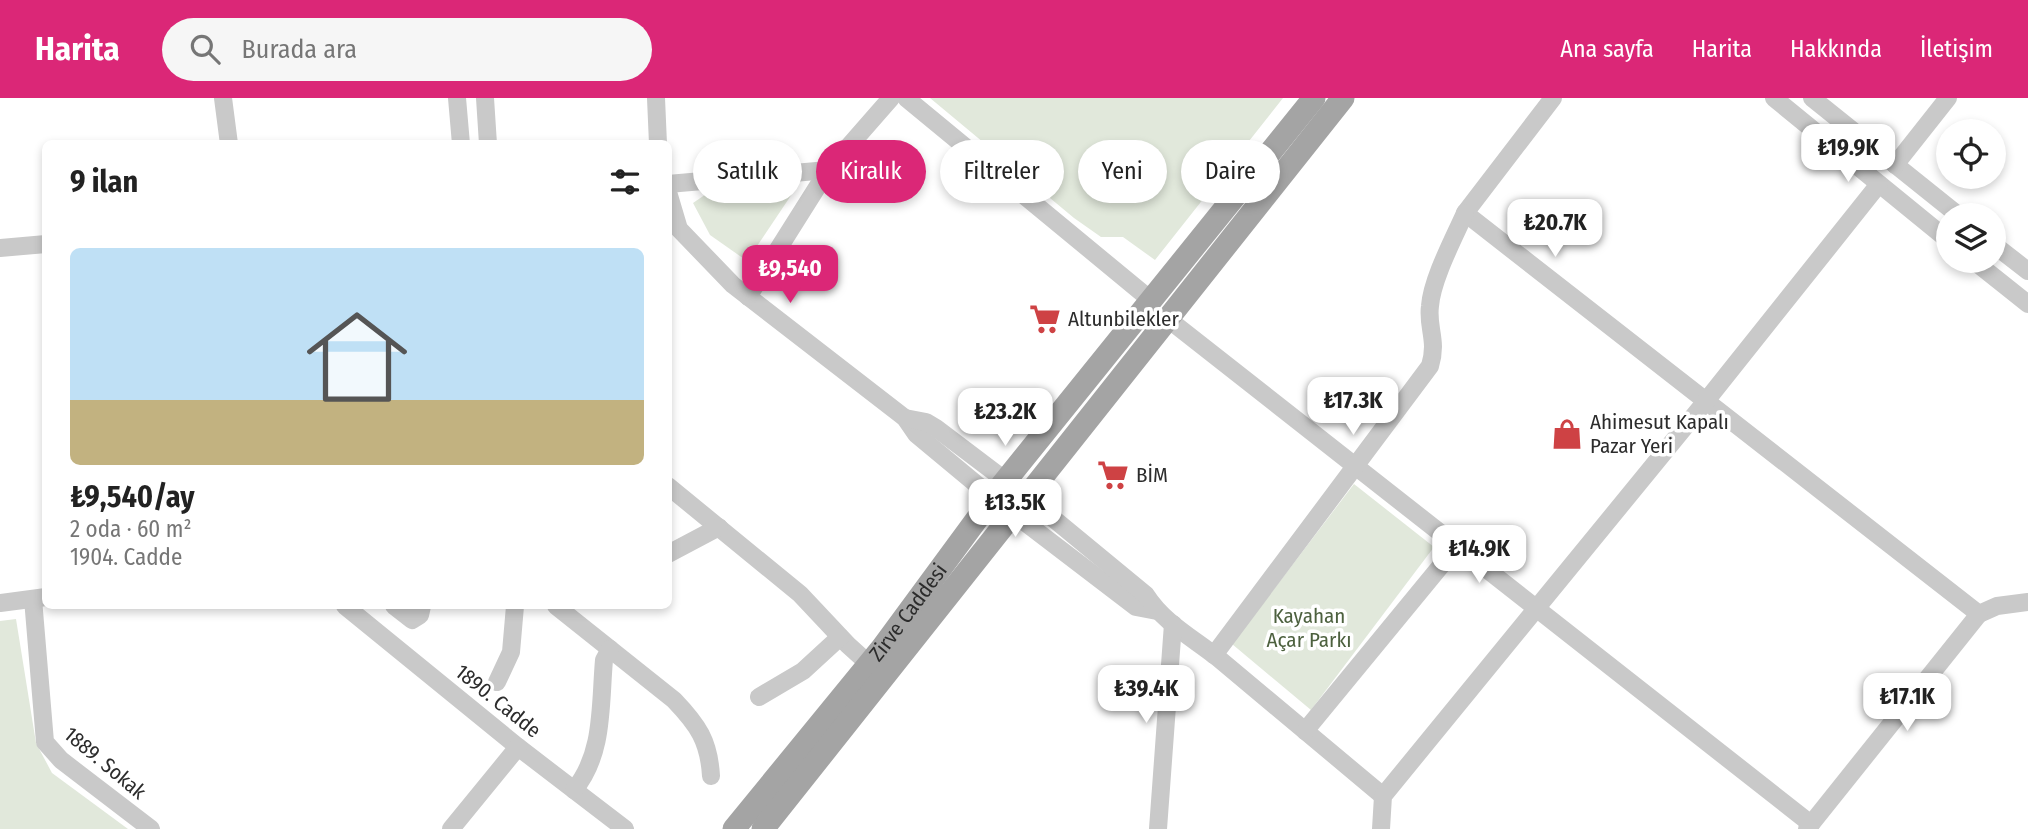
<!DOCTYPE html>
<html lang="tr">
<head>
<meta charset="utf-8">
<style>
  :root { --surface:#fff; --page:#f6f6f6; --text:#222; --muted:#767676; --line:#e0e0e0; --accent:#db2777 }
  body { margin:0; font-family:"Fira Sans Condensed",sans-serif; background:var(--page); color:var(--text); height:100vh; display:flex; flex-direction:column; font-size:26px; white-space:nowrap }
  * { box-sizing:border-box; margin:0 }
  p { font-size:23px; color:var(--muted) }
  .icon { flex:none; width:38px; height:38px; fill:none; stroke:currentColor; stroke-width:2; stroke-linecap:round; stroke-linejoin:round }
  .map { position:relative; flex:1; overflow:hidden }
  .details { position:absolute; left:42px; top:42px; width:630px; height:469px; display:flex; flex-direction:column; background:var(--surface); border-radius:10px; box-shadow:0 4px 10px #0003 }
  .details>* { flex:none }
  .banner { position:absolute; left:693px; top:42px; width:665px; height:63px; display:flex; gap:14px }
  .buttons { position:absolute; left:1936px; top:21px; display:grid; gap:14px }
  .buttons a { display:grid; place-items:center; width:70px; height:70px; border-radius:50%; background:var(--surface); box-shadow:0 4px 10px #0003; font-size:35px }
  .price { position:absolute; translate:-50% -60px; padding:0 16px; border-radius:14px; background:#fff; color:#222; font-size:23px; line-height:46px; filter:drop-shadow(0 2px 4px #0008) }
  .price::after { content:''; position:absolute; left:50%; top:42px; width:21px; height:16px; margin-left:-10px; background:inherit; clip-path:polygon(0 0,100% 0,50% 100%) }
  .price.on { background:var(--accent); color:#fff }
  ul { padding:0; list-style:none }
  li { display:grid; align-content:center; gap:14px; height:371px; padding:0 28px }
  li+li { border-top:2px solid var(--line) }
  li span { display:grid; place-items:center; height:217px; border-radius:10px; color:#555 }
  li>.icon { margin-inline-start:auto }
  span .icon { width:126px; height:126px; fill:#fffc; stroke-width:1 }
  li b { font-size:30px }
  h2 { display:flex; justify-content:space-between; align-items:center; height:84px; padding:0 28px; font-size:30px }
  .pill { padding:0 24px; border-radius:32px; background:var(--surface); box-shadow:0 4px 10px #0003; font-size:24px; line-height:63px }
  .pill.on { background:var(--accent); color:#fff }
  header { display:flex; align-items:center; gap:42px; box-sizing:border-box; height:98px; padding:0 35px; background:var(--accent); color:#fff }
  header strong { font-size:33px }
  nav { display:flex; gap:38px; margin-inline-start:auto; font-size:24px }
  .search { width:490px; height:63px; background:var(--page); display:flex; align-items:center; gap:18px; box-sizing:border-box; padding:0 24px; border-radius:38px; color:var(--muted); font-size:26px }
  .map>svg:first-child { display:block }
  .green { fill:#e1e8db }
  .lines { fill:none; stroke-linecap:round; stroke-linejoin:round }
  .minor { stroke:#c9c9c9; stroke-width:18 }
  .major { stroke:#a4a4a4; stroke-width:23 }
  .labels { text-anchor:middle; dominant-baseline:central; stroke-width:7; stroke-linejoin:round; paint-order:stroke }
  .poi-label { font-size:21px; fill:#2c2c2c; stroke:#fff; text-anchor:start }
  .street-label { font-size:21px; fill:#2c2c2c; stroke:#fff }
  .park-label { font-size:21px; fill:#4d613f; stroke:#fff }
</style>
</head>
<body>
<header>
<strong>Harita</strong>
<div class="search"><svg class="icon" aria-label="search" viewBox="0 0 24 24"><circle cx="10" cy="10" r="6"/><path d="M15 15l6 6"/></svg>Burada ara</div>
<nav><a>Ana sayfa</a><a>Harita</a><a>Hakkında</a><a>İletişim</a></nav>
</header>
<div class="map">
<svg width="2028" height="731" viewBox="0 0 2028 731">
  <rect width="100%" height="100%" fill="#fff"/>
  <g class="green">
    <polygon points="930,0 1283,0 1155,162 1123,139 1101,139 1074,120"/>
    <polygon points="802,81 747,163 710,137 693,105 715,90"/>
    <polygon points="1354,386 1434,449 1311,612 1232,546"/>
    <polygon points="16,521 36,645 52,675 128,731 0,731 0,523"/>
  </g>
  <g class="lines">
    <g class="minor">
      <polyline points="223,0 229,46"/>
      <polyline points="457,0 461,46"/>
      <polyline points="485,0 488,46"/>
      <polyline points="656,0 658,46"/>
      <polyline points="906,0 1152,203"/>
      <polyline points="1553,0 1465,115 1979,516 1997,508 2028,504"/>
      <polyline points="1774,0 1948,142"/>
      <polyline points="1812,0 1958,117"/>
      <polyline points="1895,67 1948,0"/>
      <polyline points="668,86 828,72 891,0"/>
      <polyline points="668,94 679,131 733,187 905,320 916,336 993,400 1136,509 1157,513"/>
      <polyline points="1993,146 2028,173"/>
      <polyline points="0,150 46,146"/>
      <polyline points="1974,163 2028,206"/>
      <polyline points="748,199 828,72"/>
      <polyline points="1168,221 1811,726"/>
      <path d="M905,320L926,324L936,330L1026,398L1146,497C1164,525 1193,540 1218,560C1273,606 1328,652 1383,698"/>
      <polyline points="668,388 800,496 848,547 869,566"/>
      <polyline points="668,456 719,429"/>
      <polyline points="33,501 45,644 61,662 151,731"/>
      <polyline points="0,505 46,499"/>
      <polyline points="345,508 518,649 625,731"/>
      <polyline points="394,508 412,522 420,517 422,508"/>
      <path d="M556,508L674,602C698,627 709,643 711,678"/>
      <path d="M1214,557L1430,268C1438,242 1427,230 1430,208C1432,181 1454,140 1465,115"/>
      <polyline points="497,584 511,554 515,508"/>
      <polyline points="759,599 803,573 840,539"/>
      <polyline points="1305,633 1458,447"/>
      <path d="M574,692C604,656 600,607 604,562L610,551"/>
      <polyline points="451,731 518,649"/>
      <polyline points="1158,731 1173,526"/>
      <polyline points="1381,731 1383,698 1706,303 1879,86"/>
      <polyline points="1807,731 1979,516"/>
    </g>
    <g class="major">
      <path id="s1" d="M734,731L882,550L1002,387L1314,0"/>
      <polyline points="763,731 1343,0"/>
    </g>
  </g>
  <defs>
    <symbol id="supermarket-bare" viewBox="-9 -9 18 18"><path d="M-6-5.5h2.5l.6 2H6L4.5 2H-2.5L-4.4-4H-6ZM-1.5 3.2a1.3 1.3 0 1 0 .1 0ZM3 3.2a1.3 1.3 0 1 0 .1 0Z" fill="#ce4244" stroke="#fff" stroke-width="2.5" paint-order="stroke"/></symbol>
    <symbol id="shop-bare" viewBox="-9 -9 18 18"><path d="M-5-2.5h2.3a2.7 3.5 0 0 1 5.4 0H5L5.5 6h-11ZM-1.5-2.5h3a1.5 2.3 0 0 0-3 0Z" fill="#ce4244" stroke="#fff" stroke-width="2.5" paint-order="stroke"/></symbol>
  </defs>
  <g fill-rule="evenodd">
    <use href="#supermarket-bare" x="1023" y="199" width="44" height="44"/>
    <use href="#shop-bare" x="1545" y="314" width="44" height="44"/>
    <use href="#supermarket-bare" x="1091" y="355" width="44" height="44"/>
  </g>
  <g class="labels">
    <g class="poi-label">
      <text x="1068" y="221">Altunbilekler</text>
      <text x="1590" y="324">Ahimesut Kapalı<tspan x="1590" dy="24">Pazar Yeri</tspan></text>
      <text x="1136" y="377">BİM</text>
    </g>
    <g class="street-label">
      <text stroke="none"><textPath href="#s1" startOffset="278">Zirve Caddesi</textPath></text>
      <text transform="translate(498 603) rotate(39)">1890. Cadde</text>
      <text transform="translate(105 665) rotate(40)">1889. Sokak</text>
    </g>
    <g class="park-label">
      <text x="1309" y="518">Kayahan<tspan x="1309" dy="24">Açar Parkı</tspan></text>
    </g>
  </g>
</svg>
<div class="buttons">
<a><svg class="icon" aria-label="locate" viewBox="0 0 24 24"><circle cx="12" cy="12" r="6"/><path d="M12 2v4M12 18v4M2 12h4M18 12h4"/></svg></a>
<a><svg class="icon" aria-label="layers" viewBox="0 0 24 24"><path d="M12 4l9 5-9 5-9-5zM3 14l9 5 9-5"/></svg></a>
</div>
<b class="price" style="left:1848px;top:86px">₺19.9K</b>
<b class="price" style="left:1555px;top:161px">₺20.7K</b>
<b class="price on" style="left:790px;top:207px">₺9,540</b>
<b class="price" style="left:1353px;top:339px">₺17.3K</b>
<b class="price" style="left:1005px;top:350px">₺23.2K</b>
<b class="price" style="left:1015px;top:441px">₺13.5K</b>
<b class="price" style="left:1479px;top:487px">₺14.9K</b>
<b class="price" style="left:1146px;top:627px">₺39.4K</b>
<b class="price" style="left:1907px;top:635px">₺17.1K</b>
<div class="banner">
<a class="pill">Satılık</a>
<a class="pill on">Kiralık</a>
<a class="pill">Filtreler</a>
<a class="pill">Yeni</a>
<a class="pill">Daire</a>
</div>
<section class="details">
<h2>9 ilan<svg class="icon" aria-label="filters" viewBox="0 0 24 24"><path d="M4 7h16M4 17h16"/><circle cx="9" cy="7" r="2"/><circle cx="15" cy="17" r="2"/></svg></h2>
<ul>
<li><span style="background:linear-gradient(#bfe0f5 70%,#c2b280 0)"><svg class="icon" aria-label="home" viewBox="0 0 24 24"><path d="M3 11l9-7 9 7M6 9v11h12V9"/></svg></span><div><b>₺9,540/ay</b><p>2 oda · 60 m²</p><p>1904. Cadde</p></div></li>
</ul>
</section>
</div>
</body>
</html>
